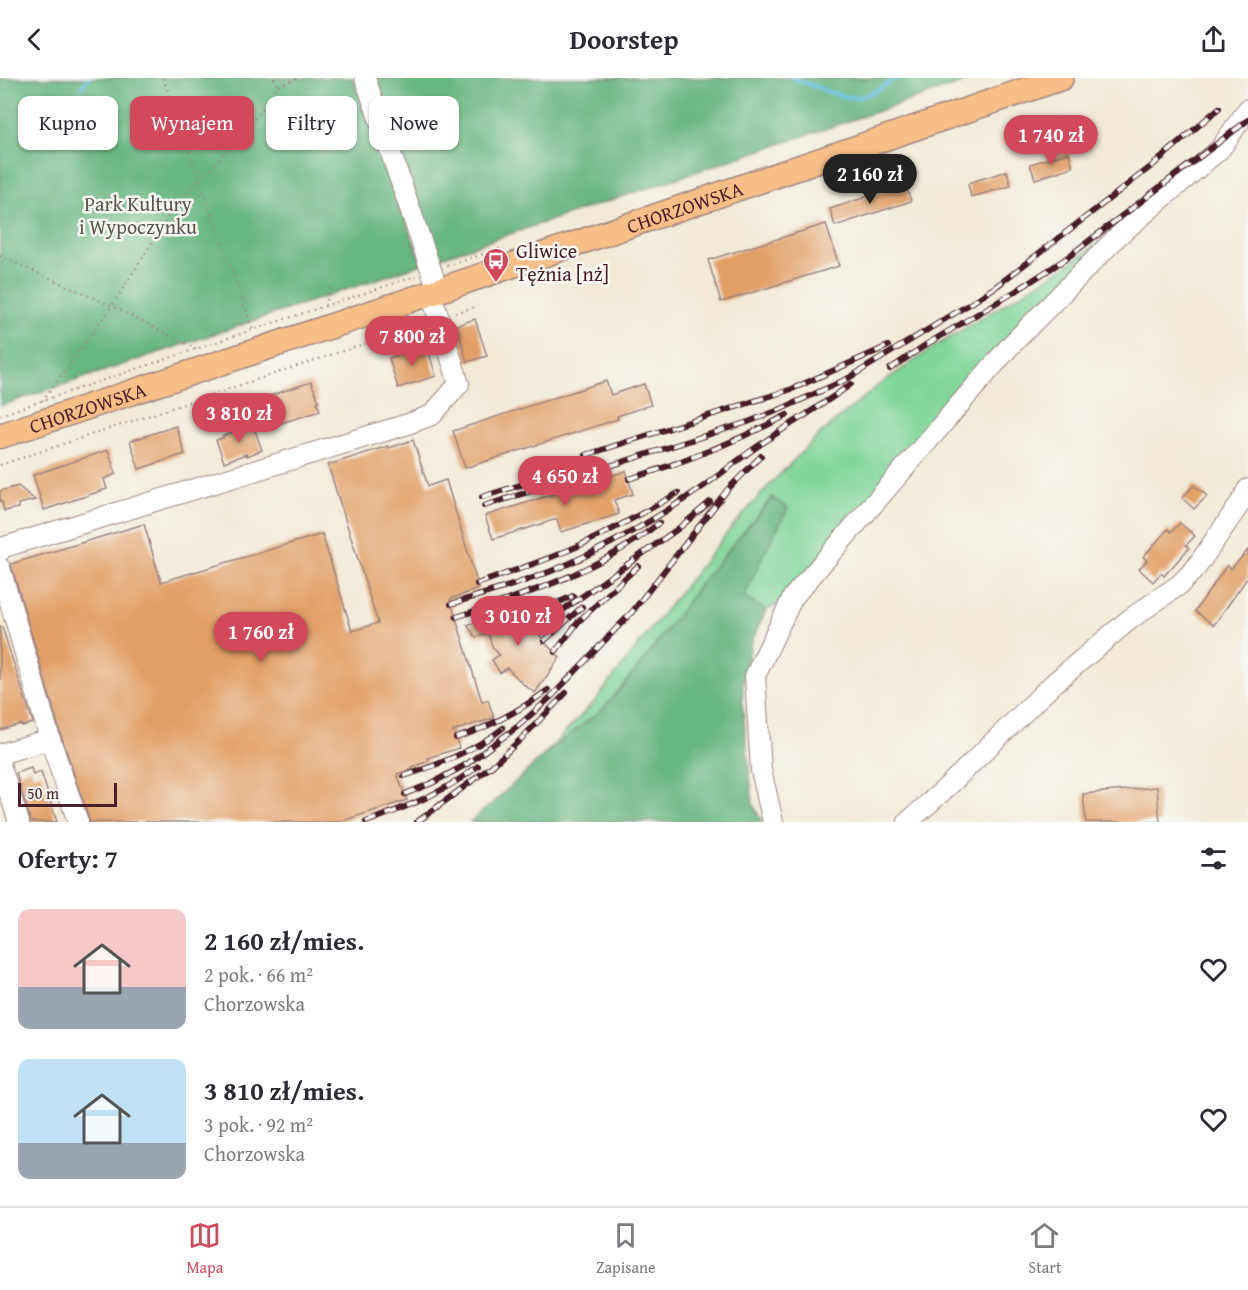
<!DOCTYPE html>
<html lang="pl">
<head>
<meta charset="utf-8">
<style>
  :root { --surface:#fff; --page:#f2f2f3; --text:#2b2b33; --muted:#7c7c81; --line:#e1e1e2; --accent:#d1495b }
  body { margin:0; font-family:"Gentium Book Plus",serif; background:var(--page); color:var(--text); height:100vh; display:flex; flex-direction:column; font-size:22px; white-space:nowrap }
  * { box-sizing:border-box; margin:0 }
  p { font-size:20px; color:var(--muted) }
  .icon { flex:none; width:33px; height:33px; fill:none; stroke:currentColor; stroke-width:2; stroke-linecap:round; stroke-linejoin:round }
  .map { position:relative; height:744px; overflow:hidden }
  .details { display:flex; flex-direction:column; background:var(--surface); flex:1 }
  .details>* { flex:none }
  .guide { position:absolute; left:18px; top:18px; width:600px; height:54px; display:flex; gap:12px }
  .scale { position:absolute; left:18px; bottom:15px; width:99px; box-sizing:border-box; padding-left:6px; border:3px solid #4a1f2b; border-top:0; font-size:16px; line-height:21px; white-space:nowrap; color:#4a1f2b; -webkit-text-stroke:4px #f6f6f2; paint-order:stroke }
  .price { position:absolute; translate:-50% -51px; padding:0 14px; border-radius:21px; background:var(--accent); color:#fff; font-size:20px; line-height:39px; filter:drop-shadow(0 2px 3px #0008) }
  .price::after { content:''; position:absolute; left:50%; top:36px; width:18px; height:14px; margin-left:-9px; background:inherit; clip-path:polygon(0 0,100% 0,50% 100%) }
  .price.on { background:#222; color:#fff }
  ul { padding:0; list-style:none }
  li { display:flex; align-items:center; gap:18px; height:150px; padding:0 18px }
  li span { display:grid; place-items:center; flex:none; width:168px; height:120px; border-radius:12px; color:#555 }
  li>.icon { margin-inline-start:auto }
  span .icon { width:72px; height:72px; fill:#fffc; stroke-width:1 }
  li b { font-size:26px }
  h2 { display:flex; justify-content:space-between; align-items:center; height:72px; padding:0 18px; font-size:26px }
  .tag { padding:0 21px; border-radius:12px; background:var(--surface); box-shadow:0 2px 4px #0004; font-size:21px; line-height:54px }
  .tag.on { background:var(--accent); color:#fff }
  header { display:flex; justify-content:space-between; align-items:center; height:78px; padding:0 18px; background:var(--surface); font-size:27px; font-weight:700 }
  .menu { display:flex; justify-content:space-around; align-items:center; height:84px; border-top:2px solid var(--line); background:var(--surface); font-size:16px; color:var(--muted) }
  .menu a { display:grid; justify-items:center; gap:3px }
  .menu .on { color:var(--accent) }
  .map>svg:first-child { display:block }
  .green { fill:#80d598; stroke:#657a62; stroke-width:1.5 }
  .forest { fill:#68b680; stroke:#596a56; stroke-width:1.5 }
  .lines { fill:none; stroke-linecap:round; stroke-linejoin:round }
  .stream { stroke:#61bddf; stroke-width:4 }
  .building { fill:#e29f65 }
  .minor-casing { stroke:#9e8481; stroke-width:22 }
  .major-casing { stroke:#9e8481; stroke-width:27 }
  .path { stroke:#9e8481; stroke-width:2; stroke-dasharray:1.5 4.5; stroke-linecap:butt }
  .minor { stroke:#fff; stroke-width:20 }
  .major { stroke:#f7be87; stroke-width:24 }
  .rail-casing { stroke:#4a1f2b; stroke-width:6 }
  .rail { stroke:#f6f6f2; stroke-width:4; stroke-dasharray:11; stroke-linecap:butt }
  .labels { text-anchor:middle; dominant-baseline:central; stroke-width:5; stroke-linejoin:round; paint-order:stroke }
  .park-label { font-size:20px; fill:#5a564c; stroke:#f6f6f2 }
  .street-label { font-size:20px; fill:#4a1f2b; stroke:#f6f6f2 }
  .poi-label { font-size:20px; fill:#4a1f2b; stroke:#f6f6f2; text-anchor:start }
</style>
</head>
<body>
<header><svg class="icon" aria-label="back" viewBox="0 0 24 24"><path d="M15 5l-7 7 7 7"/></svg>Doorstep<svg class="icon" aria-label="share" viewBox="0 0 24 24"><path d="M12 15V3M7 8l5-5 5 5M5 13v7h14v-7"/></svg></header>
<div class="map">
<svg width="1248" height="744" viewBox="0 0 1248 744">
  <rect width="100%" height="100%" fill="#f6f6f2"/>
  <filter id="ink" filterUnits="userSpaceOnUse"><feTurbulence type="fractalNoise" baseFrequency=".0167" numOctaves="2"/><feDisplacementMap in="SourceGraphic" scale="12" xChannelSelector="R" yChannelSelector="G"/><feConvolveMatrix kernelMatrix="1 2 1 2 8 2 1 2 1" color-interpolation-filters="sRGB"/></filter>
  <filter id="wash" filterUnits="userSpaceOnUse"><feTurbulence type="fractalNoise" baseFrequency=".008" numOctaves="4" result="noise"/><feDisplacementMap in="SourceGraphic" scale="24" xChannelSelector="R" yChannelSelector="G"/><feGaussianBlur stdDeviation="1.35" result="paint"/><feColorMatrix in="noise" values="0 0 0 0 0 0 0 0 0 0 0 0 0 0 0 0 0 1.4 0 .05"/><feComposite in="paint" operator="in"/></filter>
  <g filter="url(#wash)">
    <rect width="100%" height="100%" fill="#f2ead7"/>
    <polygon class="green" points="1124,144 1041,230 778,527 766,532 743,520 762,479 772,420 705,500 645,581 605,629 542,679 595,623 664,534 731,450 772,404 822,354 880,306 936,268 1071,185"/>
    <g class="forest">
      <polygon points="0,0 353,0 422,186 0,328"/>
      <polygon points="370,0 977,0 438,180"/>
      <polygon points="772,420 788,430 762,479 744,520 766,532 751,565 744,597 742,624 753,726 762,744 470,744 495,723 542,679 605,629 645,581 705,500"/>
    </g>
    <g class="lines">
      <g class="stream">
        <path d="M792,0C809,6 843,22 860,19C873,16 886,7 897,0"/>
        <polyline points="82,9 88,0"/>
      </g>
    </g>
    <g id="blocks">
      <g class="building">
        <polygon points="1069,75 1073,89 1035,101 1030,86"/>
        <polygon points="1007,93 1011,108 971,119 968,106 971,105 971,104"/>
        <polygon points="905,106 911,123 835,148 830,131"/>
        <polygon points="826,146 839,188 721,224 708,182"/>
        <polygon points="475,241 487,278 467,284 457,247"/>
        <polygon points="427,268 436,298 398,310 389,280"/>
        <polygon points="606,303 611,317 644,306 651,327 617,338 618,341 465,390 453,353"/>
        <polygon points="311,304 319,323 317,324 320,333 275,347 272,339 270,339 267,329 269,328 266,319"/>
        <polygon points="253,347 262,372 247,378 246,376 224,384 216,362 223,360 223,358"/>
        <polygon points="176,348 185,376 139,391 130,363"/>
        <polygon points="413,362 428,408 446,402 479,511 450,521 482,624 488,622 494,640 453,653 459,670 428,680 429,683 412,689 413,691 397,696 407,722 339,744 90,744 61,657 11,486 144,446 161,504 322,456 352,553 378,545 328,387 388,368 389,370"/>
        <polygon points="108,372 116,396 104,401 107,411 44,432 33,397"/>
        <polygon points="626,393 633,416 614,422 619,436 561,454 557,441 493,461 485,438"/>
        <polygon points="1194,407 1207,418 1194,431 1182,420"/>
        <polygon points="18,408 35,422 18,426 19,430 4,433 2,424 0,424 0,413"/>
        <polygon points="1180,445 1195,458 1186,467 1189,470 1164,498 1161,495 1153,504 1139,491 1147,482 1143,479 1168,451 1171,454"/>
        <polygon points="1248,472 1248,499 1214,547 1195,533 1227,487 1231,491"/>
        <polygon points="525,529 532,546 540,557 547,567 560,579 535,615 523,606 507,590 500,595 492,582 499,577 492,568 488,555 476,559 467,547"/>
        <polygon points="0,549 2,549 33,645 22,648 21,646 0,652"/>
        <polygon points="31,690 33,697 41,694 57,744 31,744 16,695"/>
        <polygon points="1157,709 1160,744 1086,744 1083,716"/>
      </g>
    </g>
  </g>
  <g filter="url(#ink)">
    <use href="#blocks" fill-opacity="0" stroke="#9e8481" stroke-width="1.5"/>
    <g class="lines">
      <defs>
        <g id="minor">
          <polyline points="365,0 438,212"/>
          <polyline points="0,473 1,470 408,346 432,337 459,306 431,215"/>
          <polyline points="0,490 50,661 0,676"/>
          <polyline points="50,661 78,744"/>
          <polyline points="0,686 19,744"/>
          <polyline points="773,744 761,692 755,598 793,519 1010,268 1117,159 1220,71 1248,31"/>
          <polyline points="908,744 946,710 1053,606 1130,541 1179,507 1195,491 1241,424 1248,411"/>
        </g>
        <g id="major">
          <path id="s1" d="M0,358L431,215L1061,0"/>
        </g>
      </defs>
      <use href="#minor" class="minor-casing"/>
      <use href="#major" class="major-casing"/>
      <g class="path">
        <polyline points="163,0 253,252"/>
        <polyline points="274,0 277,8"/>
        <polyline points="0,178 112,228 197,271"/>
        <polyline points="447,188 501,170"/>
        <polyline points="325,228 331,207"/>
        <polyline points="455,235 478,228"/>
        <polyline points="42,323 112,228 170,136 199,100 209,93 267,26 277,8 299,0"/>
        <polyline points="0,337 264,248 416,198"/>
        <polyline points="0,387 424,246"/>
      </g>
      <use href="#minor" class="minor"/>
      <use href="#major" class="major"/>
      <defs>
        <g id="rail">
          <polyline points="994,210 1153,87 1219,30"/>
          <polyline points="890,291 927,266 1016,213 1064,182 1248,42"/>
          <polyline points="586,377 792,311 888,268"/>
          <path d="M629,401C684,384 736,364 787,337"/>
          <polyline points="482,419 568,392"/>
          <polyline points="484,428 748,344 779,332 847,301 973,224 1001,205"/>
          <path d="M477,506C510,494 544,483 576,469C611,453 645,434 678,415"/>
          <path d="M451,526C490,514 530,503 568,486C613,466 657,440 698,412C720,397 741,379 764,364C793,344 823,327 851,306"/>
          <polyline points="529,537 573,518"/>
          <path d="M456,539C528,516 599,493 659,445"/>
          <polyline points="536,551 679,450 710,424"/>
          <polyline points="544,563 582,529"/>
          <polyline points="555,574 579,543 638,488"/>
          <path d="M456,660C490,649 519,633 548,612"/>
          <path d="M404,698C438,687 474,673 503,650"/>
          <polyline points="405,716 432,705 467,686 517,649 552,618 632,534 728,411 761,378"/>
          <path d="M366,744C404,730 446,714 478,688"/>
          <polyline points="417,744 492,688 521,661 566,615"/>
        </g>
      </defs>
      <use href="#rail" class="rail-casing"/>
      <use href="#rail" class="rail"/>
    </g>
  </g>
  <defs>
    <symbol id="bus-pin" viewBox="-11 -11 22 30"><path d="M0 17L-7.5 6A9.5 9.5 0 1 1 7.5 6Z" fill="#d1495b" stroke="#f6f6f2"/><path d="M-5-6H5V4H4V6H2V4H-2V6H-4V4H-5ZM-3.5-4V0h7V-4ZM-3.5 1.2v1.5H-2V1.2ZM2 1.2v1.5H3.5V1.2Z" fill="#fff"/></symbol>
  </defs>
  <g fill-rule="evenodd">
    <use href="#bus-pin" x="481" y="168" width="30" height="40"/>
  </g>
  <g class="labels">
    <g class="park-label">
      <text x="138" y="125">Park Kultury<tspan x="138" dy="23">i Wypoczynku</tspan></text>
    </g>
    <g class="street-label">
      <text stroke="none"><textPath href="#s1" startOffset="722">CHORZOWSKA</textPath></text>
      <text stroke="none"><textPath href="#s1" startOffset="92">CHORZOWSKA</textPath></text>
    </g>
    <g class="poi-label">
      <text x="516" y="172">Gliwice<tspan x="516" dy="23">Tężnia [nż]</tspan></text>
    </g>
  </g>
</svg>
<div class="scale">50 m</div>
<b class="price" style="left:1051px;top:88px">1 740 zł</b>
<b class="price on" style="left:870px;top:127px">2 160 zł</b>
<b class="price" style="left:412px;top:289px">7 800 zł</b>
<b class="price" style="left:239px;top:366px">3 810 zł</b>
<b class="price" style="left:565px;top:429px">4 650 zł</b>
<b class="price" style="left:518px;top:569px">3 010 zł</b>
<b class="price" style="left:261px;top:585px">1 760 zł</b>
<div class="guide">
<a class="tag">Kupno</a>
<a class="tag on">Wynajem</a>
<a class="tag">Filtry</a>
<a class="tag">Nowe</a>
</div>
</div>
<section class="details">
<h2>Oferty: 7<svg class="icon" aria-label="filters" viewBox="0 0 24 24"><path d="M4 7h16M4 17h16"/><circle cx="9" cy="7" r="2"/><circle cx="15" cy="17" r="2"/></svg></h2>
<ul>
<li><span style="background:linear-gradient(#f6c9c9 65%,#9aa5b1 0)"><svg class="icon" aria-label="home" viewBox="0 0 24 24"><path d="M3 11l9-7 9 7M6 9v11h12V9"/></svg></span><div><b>2 160 zł/mies.</b><p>2 pok. · 66 m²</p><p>Chorzowska</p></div><svg class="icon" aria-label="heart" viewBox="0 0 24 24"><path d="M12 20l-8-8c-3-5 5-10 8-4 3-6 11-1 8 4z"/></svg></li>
<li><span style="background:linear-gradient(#bfe0f5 70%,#9aa5b1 0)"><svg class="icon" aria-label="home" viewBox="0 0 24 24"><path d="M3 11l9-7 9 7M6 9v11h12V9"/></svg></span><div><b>3 810 zł/mies.</b><p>3 pok. · 92 m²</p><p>Chorzowska</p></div><svg class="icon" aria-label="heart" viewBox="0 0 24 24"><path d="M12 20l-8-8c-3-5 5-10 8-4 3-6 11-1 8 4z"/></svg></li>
</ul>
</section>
<nav class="menu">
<a class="on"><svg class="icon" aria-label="map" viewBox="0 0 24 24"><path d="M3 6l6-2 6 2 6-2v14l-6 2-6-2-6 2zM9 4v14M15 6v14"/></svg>Mapa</a>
<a><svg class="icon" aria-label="saved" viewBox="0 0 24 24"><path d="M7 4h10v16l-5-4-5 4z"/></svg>Zapisane</a>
<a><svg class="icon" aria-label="home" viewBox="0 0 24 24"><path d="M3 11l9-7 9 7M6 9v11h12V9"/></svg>Start</a>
</nav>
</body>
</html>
